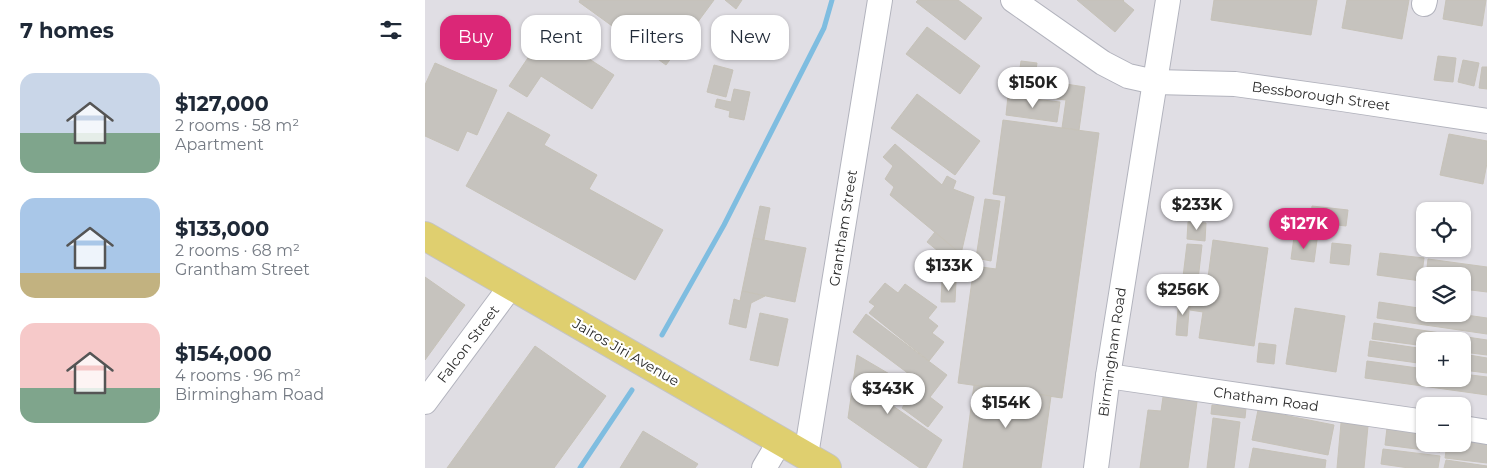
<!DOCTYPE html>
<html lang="en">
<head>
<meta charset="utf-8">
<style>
  :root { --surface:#fff; --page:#f6f6f7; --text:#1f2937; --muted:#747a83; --accent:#db2777 }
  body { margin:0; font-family:Montserrat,sans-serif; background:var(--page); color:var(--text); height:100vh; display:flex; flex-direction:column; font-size:19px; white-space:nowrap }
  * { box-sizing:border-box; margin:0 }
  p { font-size:16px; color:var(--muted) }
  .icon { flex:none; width:28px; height:28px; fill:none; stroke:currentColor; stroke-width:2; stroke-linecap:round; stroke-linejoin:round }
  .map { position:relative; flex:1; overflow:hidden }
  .details { display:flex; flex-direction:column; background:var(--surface); width:425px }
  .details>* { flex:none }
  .banner { position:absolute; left:15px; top:15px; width:475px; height:45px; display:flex; gap:10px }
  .controls { position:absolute; left:991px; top:202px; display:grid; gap:10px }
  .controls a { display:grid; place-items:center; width:55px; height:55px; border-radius:10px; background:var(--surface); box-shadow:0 1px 4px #0004; font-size:25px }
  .price { position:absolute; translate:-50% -42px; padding:0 11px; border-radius:18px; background:#fff; color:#222; font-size:16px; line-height:32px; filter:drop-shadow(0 1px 2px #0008) }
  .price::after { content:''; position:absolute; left:50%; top:30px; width:15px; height:11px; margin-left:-8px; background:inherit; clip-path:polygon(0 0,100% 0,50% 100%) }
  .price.on { background:var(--accent); color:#fff }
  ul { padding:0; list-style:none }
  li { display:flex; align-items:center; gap:15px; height:125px; padding:0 20px }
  li span { display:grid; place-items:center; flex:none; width:140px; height:100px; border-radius:15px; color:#555 }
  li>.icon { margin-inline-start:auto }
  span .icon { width:60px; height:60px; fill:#fffc; stroke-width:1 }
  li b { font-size:21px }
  h2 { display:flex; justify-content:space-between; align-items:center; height:60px; padding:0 20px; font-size:21px }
  .pill { padding:0 18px; border-radius:15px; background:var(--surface); box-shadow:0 1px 4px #0004; font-size:18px; line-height:45px }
  .pill.on { background:var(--accent); color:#fff }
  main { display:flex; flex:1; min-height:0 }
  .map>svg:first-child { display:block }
  .industrial { fill:#e0dee4; fill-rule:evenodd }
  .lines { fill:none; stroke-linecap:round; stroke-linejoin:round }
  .stream { stroke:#7fbde0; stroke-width:5 }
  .building { fill:#c6c3be; stroke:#c6c2b8 }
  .minor-casing { stroke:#b2b3bd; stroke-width:26 }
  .major-casing { stroke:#c4c4c4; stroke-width:30 }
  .minor { stroke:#fff; stroke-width:24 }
  .major { stroke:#dfcf6f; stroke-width:28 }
  .labels { text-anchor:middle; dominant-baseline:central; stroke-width:4.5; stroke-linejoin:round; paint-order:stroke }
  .street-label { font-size:14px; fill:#2b2b2b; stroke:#fff }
</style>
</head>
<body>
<main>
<section class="details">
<h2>7 homes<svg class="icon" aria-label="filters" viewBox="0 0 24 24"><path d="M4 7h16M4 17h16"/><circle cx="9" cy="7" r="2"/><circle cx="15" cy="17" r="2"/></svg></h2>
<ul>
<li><span style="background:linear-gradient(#c9d6e8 60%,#7fa58c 0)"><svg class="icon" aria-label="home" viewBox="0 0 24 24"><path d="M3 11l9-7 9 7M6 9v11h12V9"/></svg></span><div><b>$127,000</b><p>2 rooms · 58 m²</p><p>Apartment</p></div></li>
<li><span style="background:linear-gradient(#a9c7e8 75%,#c2b280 0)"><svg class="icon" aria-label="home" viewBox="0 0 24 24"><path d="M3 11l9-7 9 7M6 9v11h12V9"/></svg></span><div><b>$133,000</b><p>2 rooms · 68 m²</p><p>Grantham Street</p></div></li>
<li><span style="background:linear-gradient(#f6c9c9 65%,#7fa58c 0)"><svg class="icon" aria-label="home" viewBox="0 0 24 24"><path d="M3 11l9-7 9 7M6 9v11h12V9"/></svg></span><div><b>$154,000</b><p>4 rooms · 96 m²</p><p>Birmingham Road</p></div></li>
</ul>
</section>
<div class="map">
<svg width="1062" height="468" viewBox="0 0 1062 468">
  <rect width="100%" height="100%" fill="#ebe7df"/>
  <path class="industrial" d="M0,0H1062V468H0ZM1000,211H1038V249H1000ZM1000,276H1038V314H1000ZM1000,341H1038V379H1000ZM1000,406H1038V444H1000Z"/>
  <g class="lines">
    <g class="stream">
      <polyline points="237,335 299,225 399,28 407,0"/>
      <polyline points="155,468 207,390"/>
    </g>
  </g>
  <g class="building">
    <polygon points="155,0 289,0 241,65 154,2"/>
    <polygon points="300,0 317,0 311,9"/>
    <polygon points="493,0 533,0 557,18 540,40 491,2"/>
    <polygon points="652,0 699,0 698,1 709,10 690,32"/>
    <polygon points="789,0 892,0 886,35 786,20"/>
    <polygon points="922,0 984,0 977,39 917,28"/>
    <polygon points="1021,0 1061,0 1057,26 1018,19"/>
    <polygon points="502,27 555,66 535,94 481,54"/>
    <polygon points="121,31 189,75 167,109 116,76 102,97 84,86"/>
    <polygon points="1013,56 1031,58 1028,82 1009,80"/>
    <polygon points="1038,60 1054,63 1049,86 1033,82"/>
    <polygon points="596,61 612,63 608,91 592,89"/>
    <polygon points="10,63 72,90 52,135 42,131 33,151 0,136 0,85"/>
    <polygon points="289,65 308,70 301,97 282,92"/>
    <polygon points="1057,67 1062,67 1062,89 1054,88"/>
    <polygon points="616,72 629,73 628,82 660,87 654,130 637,128 641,100 613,97"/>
    <polygon points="309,89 325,92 319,120 304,117 305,111 290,107 292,99 306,102"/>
    <polygon points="492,94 555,141 530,175 466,128"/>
    <polygon points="583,96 635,102 632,122 581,115"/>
    <polygon points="83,112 125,135 119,145 172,175 164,189 238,230 210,280 41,186"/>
    <polygon points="578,120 674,133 637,398 533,383 549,266 571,269 581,196 568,194"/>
    <polygon points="1024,134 1062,141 1062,163 1058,184 1015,175"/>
    <polygon points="470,144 517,185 522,176 531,181 528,189 549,197 536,254 465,195 469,187 460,179 468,166 458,157"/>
    <polygon points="560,199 575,201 566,261 551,258"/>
    <polygon points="779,200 798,201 797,216 778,215"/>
    <polygon points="335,206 345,208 339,240 328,238"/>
    <polygon points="887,206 923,210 921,226 885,222"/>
    <polygon points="763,222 781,223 780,241 762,239"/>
    <polygon points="510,232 532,251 524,260 502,242"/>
    <polygon points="869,237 892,240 889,262 866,259"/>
    <polygon points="328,238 381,248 370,302 317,291"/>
    <polygon points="788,240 843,248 829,346 774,338 778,312 765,310 768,284 782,285"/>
    <polygon points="907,243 926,245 924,265 905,263"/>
    <polygon points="762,244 777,245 773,280 764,279 762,294 756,293"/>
    <polygon points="955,253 999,258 996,281 952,275"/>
    <polygon points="1003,259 1062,267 1062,292 1038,289 1038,276 1001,276"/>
    <polygon points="0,277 40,305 0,360"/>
    <polygon points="517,281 531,281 530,302 516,302"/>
    <polygon points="460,283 473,293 480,284 512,307 503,318 513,326 507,333 519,342 504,361 444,313 450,306 444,302"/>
    <polygon points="317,291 340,296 326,303 321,328 304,324 309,299 315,301"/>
    <polygon points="754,297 765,298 762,336 751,335"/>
    <polygon points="954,302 1000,309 1000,314 1034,314 1062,318 1062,334 952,318"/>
    <polygon points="870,308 920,316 911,372 861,364"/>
    <polygon points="335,313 363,319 353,366 325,360"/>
    <polygon points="441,314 522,375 505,397 518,407 503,427 477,408 482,401 478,398 492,380 428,332"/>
    <polygon points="949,323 1062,340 1062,355 1038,352 1038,341 1000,341 1000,346 947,339"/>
    <polygon points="945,341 1000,349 1000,364 943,356"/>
    <polygon points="834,343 851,345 849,364 832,362"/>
    <polygon points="110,346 181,396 129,468 22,468"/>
    <polygon points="1038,354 1062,358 1062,373 1038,370"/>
    <polygon points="432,355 478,382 468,406 517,440 501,468 495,468 423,418"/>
    <polygon points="942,361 1000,369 1000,379 1038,379 1038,374 1062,377 1062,395 940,378"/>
    <polygon points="549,385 626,396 616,468 538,468"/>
    <polygon points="738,397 772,402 763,468 715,468 723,410 736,411"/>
    <polygon points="787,405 821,408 820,418 786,414"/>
    <polygon points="833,410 909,425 903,455 827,440"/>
    <polygon points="788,418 815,422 809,468 782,468"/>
    <polygon points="916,423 943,426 939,468 912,468"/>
    <polygon points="962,428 1000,433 1000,444 1016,444 1015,452 960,445"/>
    <polygon points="218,431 273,464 270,468 195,468"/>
    <polygon points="1038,437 1062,440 1062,463 1020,458 1022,444 1038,444"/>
    <polygon points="828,448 901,460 900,468 824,468"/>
    <polygon points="958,449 1015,456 1013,468 984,468 956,464"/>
    <polygon points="1021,460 1062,466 1062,468 1019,468"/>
  </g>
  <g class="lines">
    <defs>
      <g id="minor">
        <polyline points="588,0 678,63 703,76 730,82 810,84 917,99 1062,121"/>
        <polyline points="999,4 1000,0"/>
        <polyline points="683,376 1000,422"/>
        <polyline points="0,402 86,286"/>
        <polyline points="1038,428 1062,432"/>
        <polyline points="381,455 455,0"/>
        <polyline points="339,468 355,441"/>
        <polyline points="671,468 683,376 743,0"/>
      </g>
      <polyline id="major" points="0,236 402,468"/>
    </defs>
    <use href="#minor" class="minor-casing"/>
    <use href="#major" class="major-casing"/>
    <use href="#minor" class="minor"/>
    <use href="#major" class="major"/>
  </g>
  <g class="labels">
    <g class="street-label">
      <text transform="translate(896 96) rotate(8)">Bessborough Street</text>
      <text transform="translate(418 228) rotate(-81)">Grantham Street</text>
      <text transform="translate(43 344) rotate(-53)">Falcon Street</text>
      <text transform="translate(201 352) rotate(30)">Jairos Jiri Avenue</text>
      <text transform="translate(687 352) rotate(-82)">Birmingham Road</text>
      <text transform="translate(841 399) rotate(8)">Chatham Road</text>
    </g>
  </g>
</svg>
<div class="controls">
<a><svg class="icon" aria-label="locate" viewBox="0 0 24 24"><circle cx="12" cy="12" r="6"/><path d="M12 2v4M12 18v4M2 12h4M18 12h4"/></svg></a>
<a><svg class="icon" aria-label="layers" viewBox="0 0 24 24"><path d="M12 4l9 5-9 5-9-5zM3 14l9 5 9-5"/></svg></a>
<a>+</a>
<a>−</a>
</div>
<b class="price" style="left:608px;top:109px">$150K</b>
<b class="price" style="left:772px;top:231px">$233K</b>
<b class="price on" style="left:879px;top:250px">$127K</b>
<b class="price" style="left:524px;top:292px">$133K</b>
<b class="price" style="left:758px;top:316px">$256K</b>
<b class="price" style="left:463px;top:415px">$343K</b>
<b class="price" style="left:581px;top:429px">$154K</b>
<div class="banner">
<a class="pill on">Buy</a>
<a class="pill">Rent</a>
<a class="pill">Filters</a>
<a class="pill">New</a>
</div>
</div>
</main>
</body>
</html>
